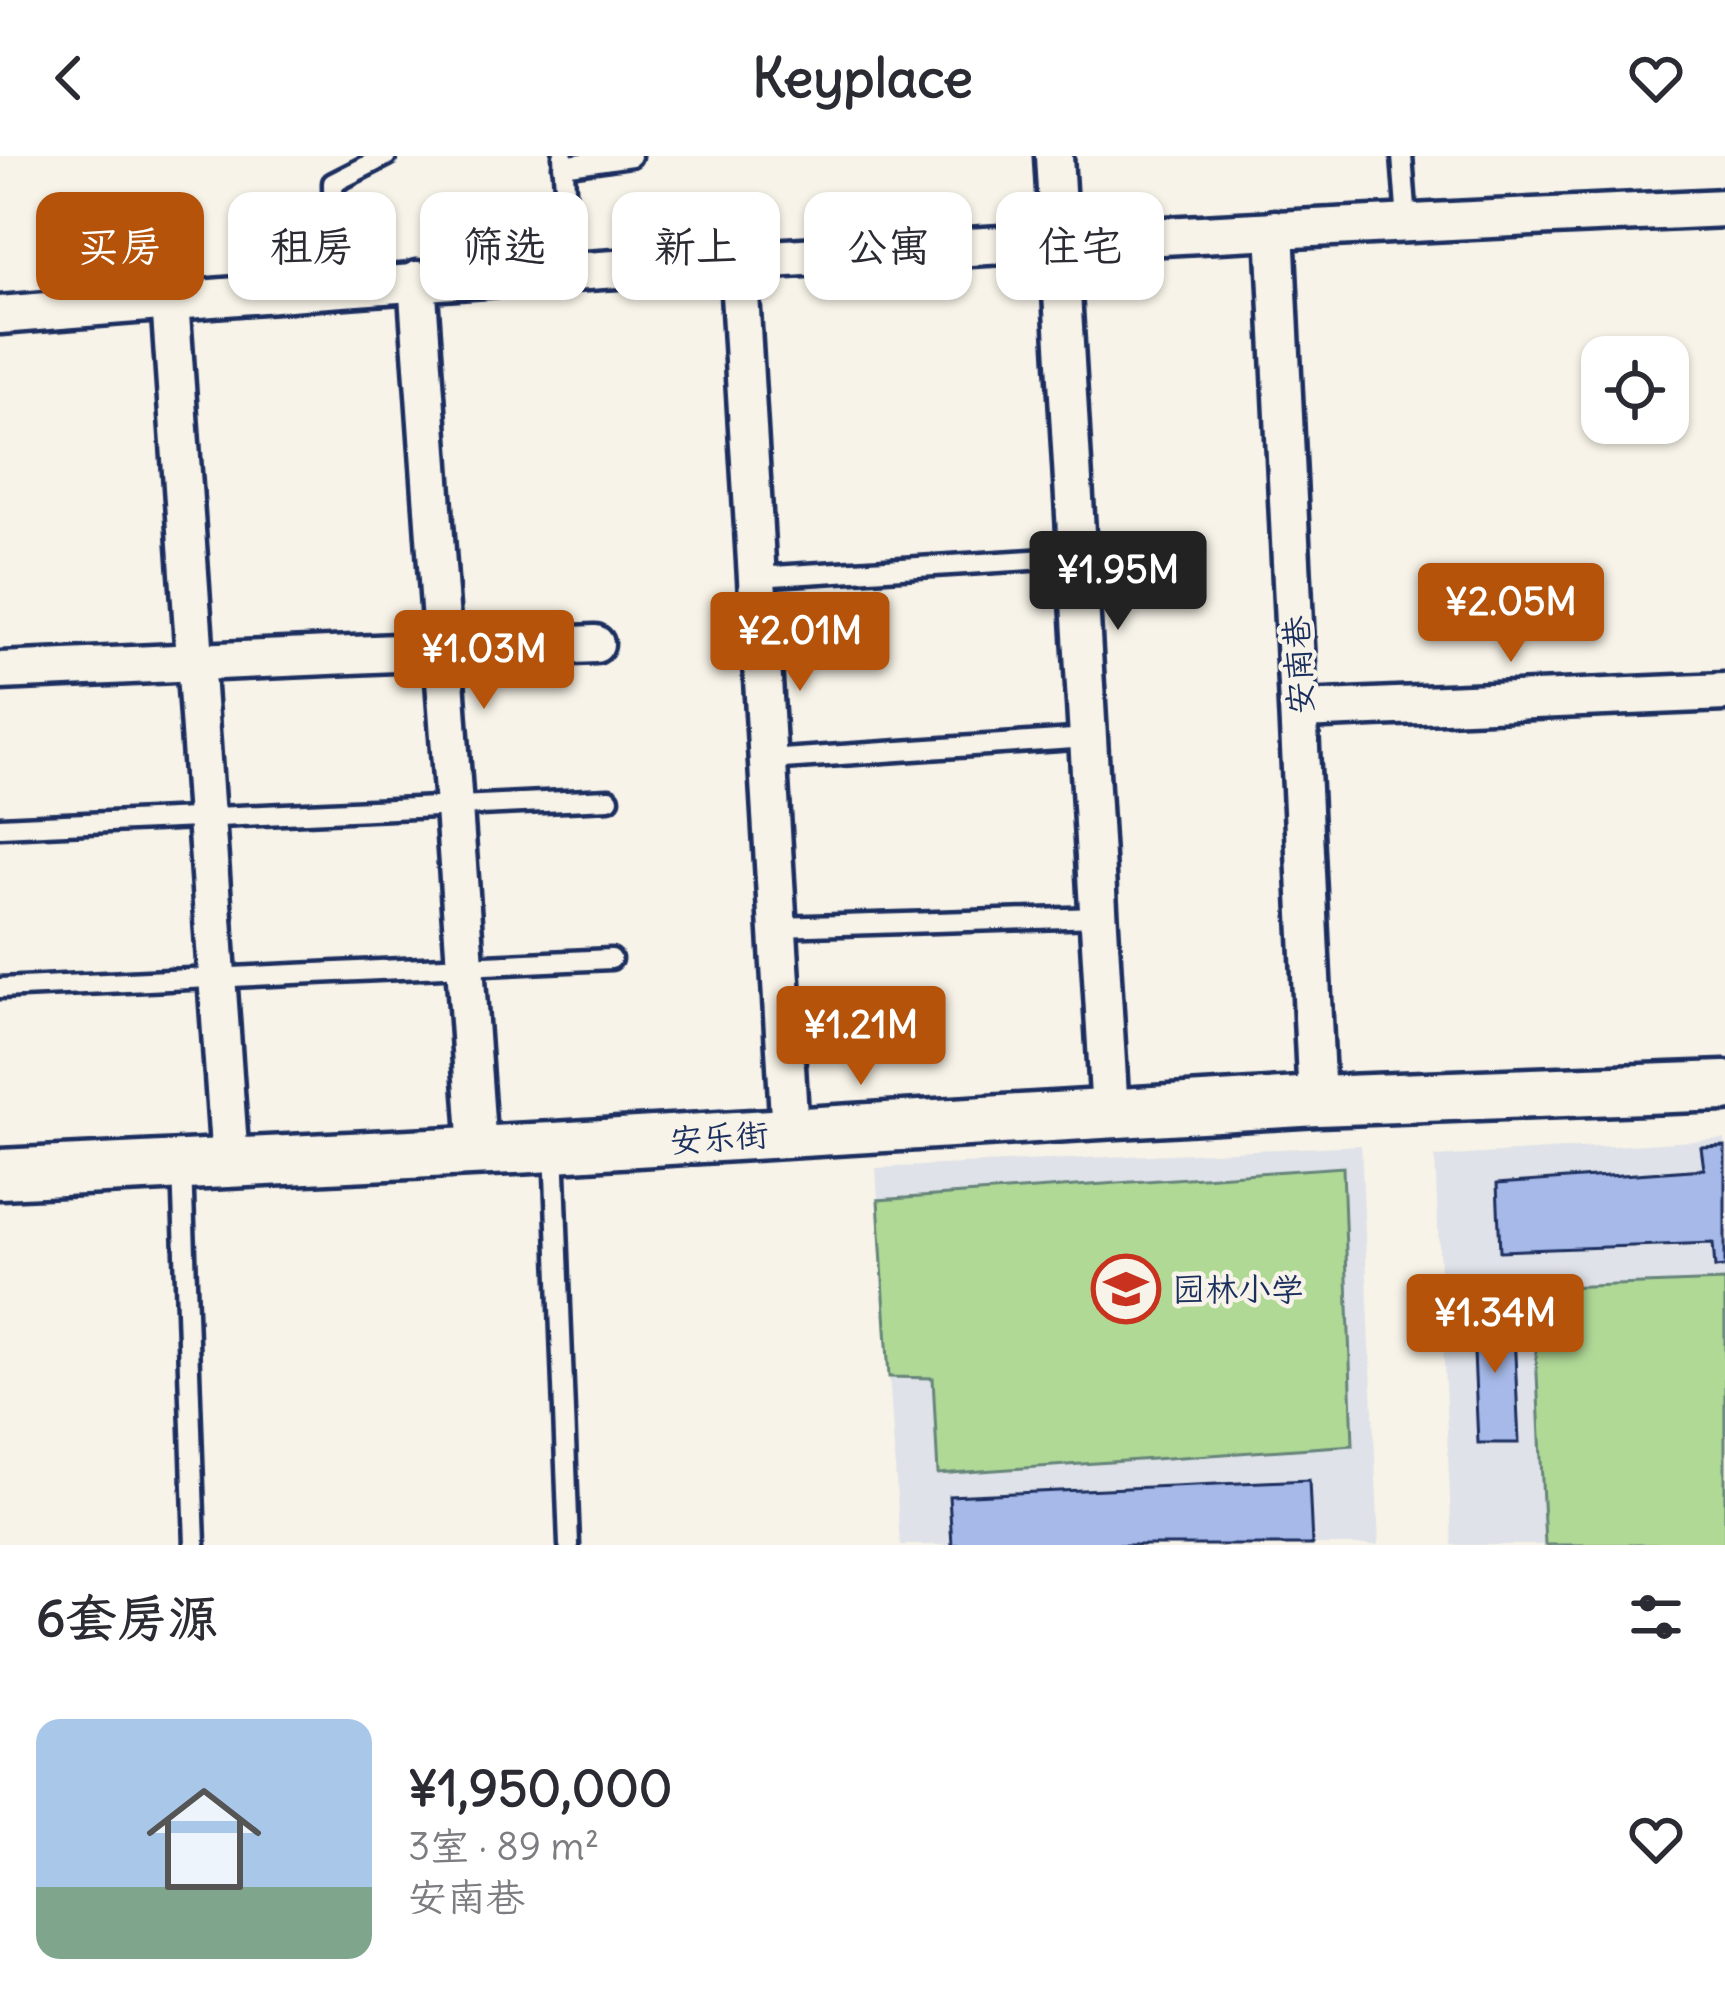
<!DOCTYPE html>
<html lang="zh">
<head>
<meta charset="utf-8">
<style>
  :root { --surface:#fff; --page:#f2f2f3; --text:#2b2b33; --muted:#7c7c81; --accent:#b45309 }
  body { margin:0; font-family:Delius,"LXGW WenKai TC",sans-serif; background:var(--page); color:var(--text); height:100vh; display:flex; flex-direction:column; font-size:45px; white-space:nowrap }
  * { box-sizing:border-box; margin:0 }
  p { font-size:39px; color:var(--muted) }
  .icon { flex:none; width:66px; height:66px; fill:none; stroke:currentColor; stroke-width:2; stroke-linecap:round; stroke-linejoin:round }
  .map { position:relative; height:1389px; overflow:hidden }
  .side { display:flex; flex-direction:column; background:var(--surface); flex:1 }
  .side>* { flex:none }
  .hud { position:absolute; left:36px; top:36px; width:1653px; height:108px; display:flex; gap:24px }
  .fabs { position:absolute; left:1581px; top:180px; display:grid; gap:24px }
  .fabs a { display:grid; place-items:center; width:108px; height:108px; border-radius:24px; background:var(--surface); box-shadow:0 3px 9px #0004; font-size:60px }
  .price { position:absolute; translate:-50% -102px; padding:0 27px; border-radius:12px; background:var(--accent); color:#fff; font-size:39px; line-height:78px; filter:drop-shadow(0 3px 6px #0008) }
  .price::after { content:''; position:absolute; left:50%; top:72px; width:36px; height:27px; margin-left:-18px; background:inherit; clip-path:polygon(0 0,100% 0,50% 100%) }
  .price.on { background:#222; color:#fff }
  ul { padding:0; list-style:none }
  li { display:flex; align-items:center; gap:36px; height:300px; padding:0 36px }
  li span { display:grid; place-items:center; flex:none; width:336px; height:240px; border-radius:24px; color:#555 }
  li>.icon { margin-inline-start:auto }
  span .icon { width:144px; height:144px; fill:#fffc; stroke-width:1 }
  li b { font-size:51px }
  h2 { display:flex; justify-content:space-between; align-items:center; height:144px; padding:0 36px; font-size:51px }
  .pill { padding:0 42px; border-radius:24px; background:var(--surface); box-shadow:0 3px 9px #0004; font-size:42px; line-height:108px }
  .pill.on { background:var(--accent); color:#fff }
  header { display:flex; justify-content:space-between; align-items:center; height:156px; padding:0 36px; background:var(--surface); font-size:54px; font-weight:700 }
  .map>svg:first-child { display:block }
  .built { fill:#dfe2e8 }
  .green { fill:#b0d996; stroke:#66847a; stroke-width:3 }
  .building { fill:#a6b9e8; stroke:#1b2f5e; stroke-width:3 }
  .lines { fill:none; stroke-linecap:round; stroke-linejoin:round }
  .lane-casing { stroke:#1b2f5e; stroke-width:27 }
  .street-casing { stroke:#1b2f5e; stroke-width:45 }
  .secondary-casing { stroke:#1b2f5e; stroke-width:57 }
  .lane { stroke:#f7f3e8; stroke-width:18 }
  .street { stroke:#f7f3e8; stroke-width:36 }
  .secondary { stroke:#f7f3e8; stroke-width:48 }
  .labels { text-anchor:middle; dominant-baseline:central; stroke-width:9; stroke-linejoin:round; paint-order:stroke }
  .street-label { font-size:33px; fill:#1b2f5e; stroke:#f7f3e8 }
  .poi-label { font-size:33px; fill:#1b2f5e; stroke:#f7f3e8; text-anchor:start }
</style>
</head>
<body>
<header><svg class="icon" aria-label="back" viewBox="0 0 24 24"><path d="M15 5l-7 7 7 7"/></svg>Keyplace<svg class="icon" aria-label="heart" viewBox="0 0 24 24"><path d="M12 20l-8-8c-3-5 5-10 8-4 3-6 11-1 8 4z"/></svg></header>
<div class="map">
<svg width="1725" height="1389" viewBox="0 0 1725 1389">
  <rect width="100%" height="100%" fill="#f7f3e8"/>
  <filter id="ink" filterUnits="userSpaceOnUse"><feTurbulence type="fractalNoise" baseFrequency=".00833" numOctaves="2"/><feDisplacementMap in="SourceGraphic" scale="24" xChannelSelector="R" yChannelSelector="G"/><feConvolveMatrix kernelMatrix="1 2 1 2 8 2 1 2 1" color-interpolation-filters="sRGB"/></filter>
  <g filter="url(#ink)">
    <g class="built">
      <polygon points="1725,983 1725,1389 1452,1389 1435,1001"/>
      <polygon points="1361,989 1379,1389 900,1389 876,1012"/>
    </g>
    <g class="green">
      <polygon points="1343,1011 1353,1289 938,1318 933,1222 889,1221 878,1044"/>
      <polygon points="1725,1125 1725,1389 1545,1389 1533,1132"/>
    </g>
    <g class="building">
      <polygon points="1725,990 1725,1111 1715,1112 1713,1087 1500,1095 1497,1028 1704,1013 1701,991"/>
      <polygon points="1472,1151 1513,1154 1519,1287 1478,1287"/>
      <polygon points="1309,1324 1312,1389 952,1389 949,1340"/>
    </g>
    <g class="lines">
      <defs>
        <g id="lane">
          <polyline points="563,0 570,114"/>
          <polyline points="1402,0 1407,66"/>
          <polyline points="563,10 631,0"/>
          <polyline points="335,130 333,27 386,0"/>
          <polyline points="757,421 1078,401"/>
          <polyline points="768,604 1088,582"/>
          <polyline points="0,671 609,643"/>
          <polyline points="778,771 1098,761"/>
          <polyline points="0,832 611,803"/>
          <polyline points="554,991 569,1389"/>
          <polyline points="182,1010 195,1389"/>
        </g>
        <g id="street">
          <polyline points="1054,0 1110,958"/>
          <polyline points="1275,73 1317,945"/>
          <polyline points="738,104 790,977"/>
          <polyline points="417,124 478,994"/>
          <polyline points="170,144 230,1006"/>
          <path d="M0,159C574,111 1149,78 1725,52"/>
          <polyline points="0,515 595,488"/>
          <polyline points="1301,554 1725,536"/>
        </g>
        <polyline id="secondary" points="0,1018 554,991 1317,945 1725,930"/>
      </defs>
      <use href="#lane" class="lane-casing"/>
      <use href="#street" class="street-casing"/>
      <use href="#secondary" class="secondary-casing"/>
      <use href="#lane" class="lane"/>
      <use href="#street" class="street"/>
      <use href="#secondary" class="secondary"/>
    </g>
  </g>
  <defs>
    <symbol id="school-ring" viewBox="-11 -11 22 22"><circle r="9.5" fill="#f7f3e8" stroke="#c8321e" stroke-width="1.5"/><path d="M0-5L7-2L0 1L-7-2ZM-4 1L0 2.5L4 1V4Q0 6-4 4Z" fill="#c8321e"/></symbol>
  </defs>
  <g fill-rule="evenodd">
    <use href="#school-ring" x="1088" y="1095" width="76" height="76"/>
  </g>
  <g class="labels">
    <g class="street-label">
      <text transform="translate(1298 509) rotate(-93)">安南巷</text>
      <text transform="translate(719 981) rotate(-4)">安乐街</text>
    </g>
    <g class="poi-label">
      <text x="1172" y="1133">园林小学</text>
    </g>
  </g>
</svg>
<div class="fabs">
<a><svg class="icon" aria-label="locate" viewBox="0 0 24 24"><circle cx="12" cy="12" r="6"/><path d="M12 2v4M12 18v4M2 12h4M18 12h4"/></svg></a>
</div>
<b class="price on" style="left:1118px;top:477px">¥1.95M</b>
<b class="price" style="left:1511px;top:509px">¥2.05M</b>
<b class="price" style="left:800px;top:538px">¥2.01M</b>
<b class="price" style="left:484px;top:556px">¥1.03M</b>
<b class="price" style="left:861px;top:932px">¥1.21M</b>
<b class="price" style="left:1495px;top:1220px">¥1.34M</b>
<div class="hud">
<a class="pill on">买房</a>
<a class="pill">租房</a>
<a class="pill">筛选</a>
<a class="pill">新上</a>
<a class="pill">公寓</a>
<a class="pill">住宅</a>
</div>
</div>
<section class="side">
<h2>6套房源<svg class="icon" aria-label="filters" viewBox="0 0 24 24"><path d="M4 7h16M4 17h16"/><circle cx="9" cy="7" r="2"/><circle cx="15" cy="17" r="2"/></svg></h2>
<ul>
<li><span style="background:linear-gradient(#a9c7e8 70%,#7fa58c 0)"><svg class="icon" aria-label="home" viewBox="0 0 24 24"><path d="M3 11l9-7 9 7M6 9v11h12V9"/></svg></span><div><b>¥1,950,000</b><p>3室 · 89 m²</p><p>安南巷</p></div><svg class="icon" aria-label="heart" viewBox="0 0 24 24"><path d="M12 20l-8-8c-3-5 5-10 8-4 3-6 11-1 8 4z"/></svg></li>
</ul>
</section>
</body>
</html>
